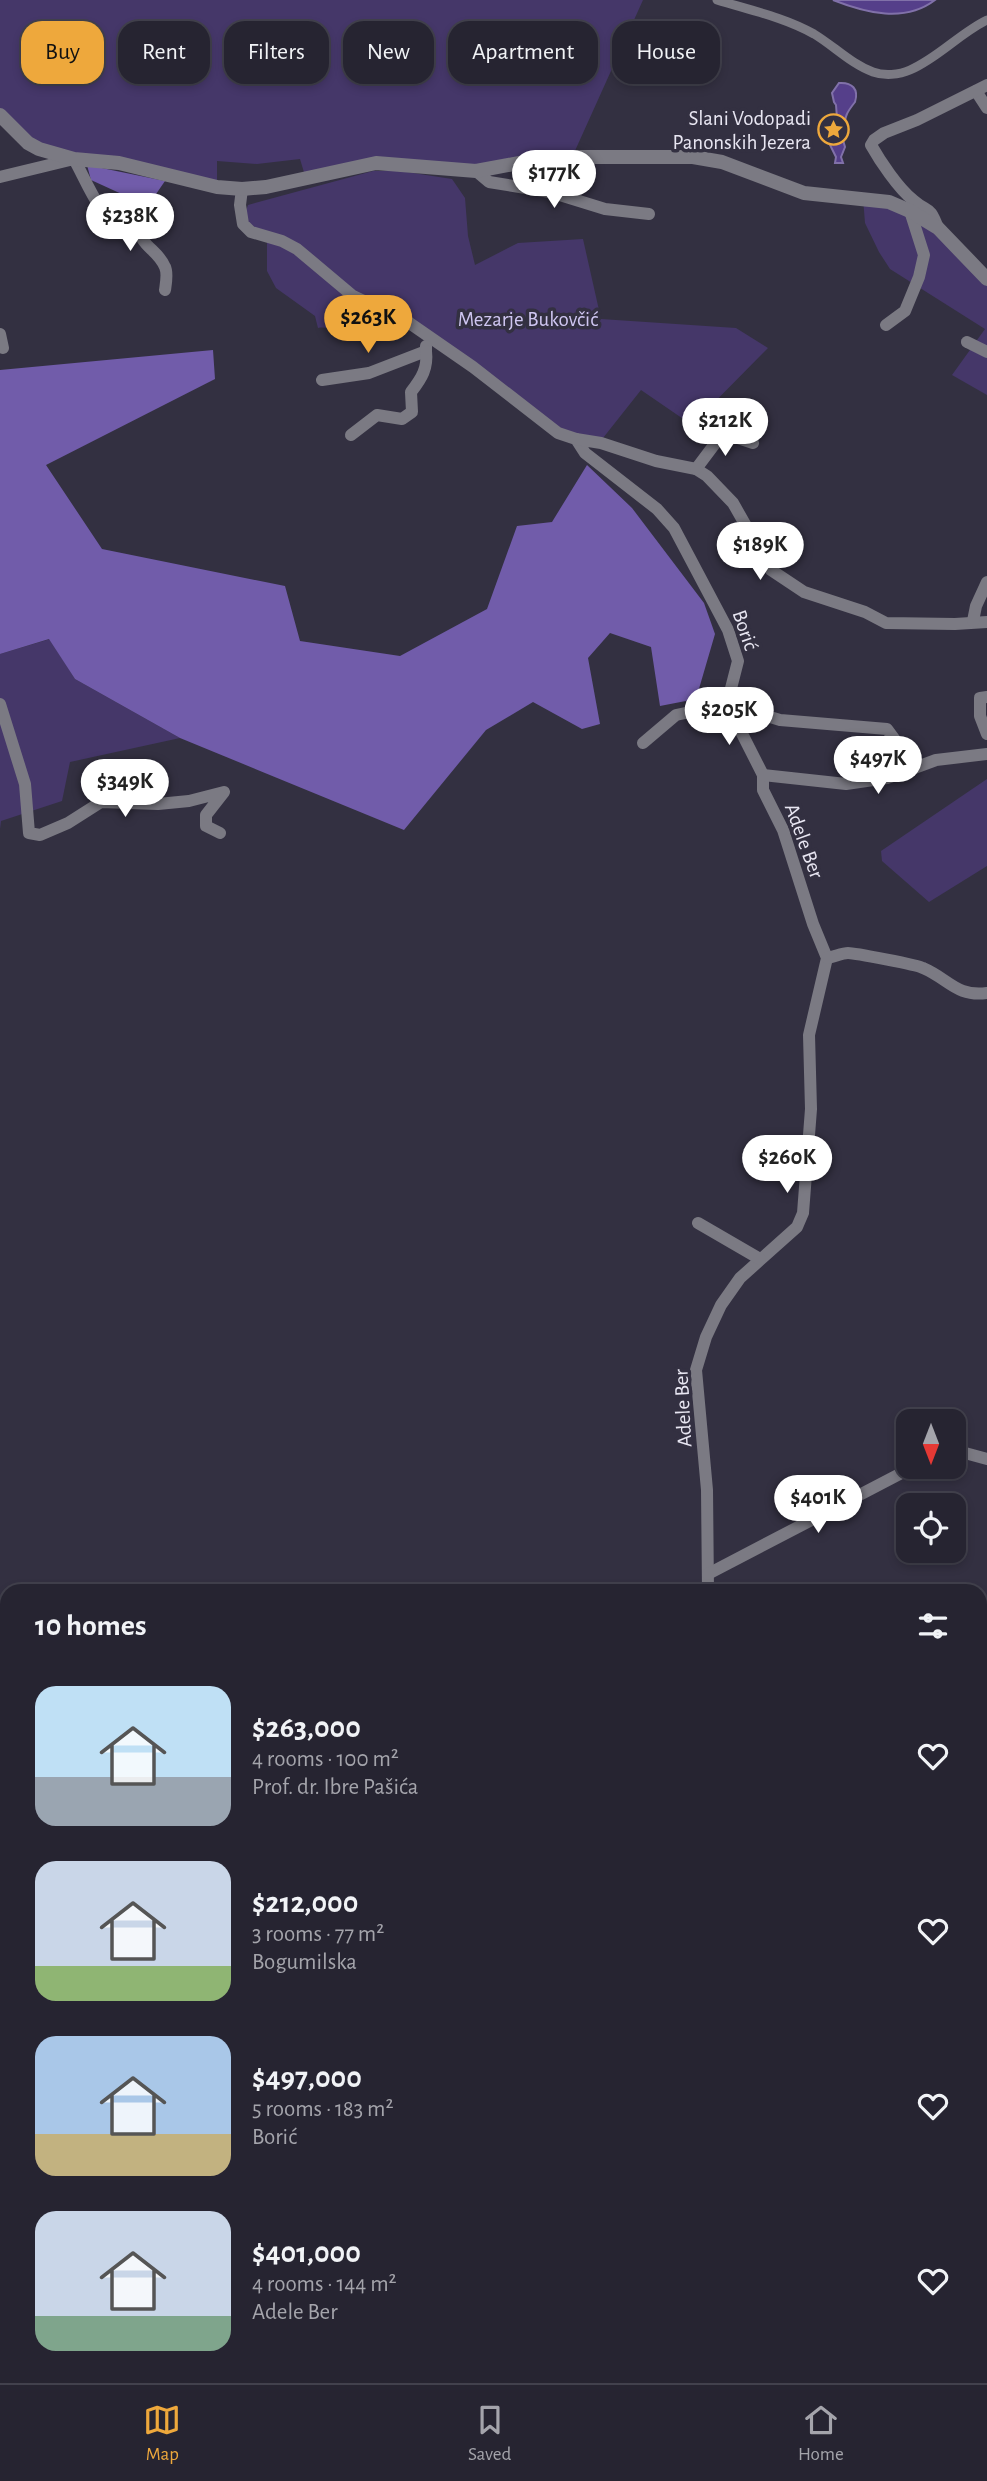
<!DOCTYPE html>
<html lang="en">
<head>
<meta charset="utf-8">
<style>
  :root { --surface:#262431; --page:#32303d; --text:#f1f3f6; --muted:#a4a4ab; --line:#42414d; --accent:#eea83c }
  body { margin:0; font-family:"Alegreya Sans",sans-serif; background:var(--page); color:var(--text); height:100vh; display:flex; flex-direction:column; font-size:26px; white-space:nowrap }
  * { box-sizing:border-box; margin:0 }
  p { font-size:23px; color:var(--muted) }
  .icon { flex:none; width:38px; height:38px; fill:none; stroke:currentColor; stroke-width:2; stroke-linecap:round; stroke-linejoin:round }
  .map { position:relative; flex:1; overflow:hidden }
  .panel { position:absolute; left:0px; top:1584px; width:987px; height:800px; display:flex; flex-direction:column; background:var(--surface); border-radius:21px 21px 0 0; box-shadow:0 4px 10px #0003,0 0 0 2px var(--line) }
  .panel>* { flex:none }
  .banner { position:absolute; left:21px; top:21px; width:945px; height:63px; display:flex; gap:14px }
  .needle { width:46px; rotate:180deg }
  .buttons { position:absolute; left:896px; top:1409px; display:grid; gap:14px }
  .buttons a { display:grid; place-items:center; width:70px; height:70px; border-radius:14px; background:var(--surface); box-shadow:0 4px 10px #0003,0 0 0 2px var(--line); font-size:35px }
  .price { position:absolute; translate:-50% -60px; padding:0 16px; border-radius:24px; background:#fff; color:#222; font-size:23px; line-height:46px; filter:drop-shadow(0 2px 4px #0008) }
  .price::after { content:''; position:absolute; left:50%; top:42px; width:21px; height:16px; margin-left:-10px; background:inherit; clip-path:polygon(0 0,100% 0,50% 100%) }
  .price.current { background:var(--accent); color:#111 }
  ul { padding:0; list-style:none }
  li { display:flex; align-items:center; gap:21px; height:175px; padding:0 35px }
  li span { display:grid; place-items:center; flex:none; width:196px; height:140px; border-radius:21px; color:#555 }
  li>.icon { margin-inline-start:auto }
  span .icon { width:84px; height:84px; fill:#fffc; stroke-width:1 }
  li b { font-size:30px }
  h2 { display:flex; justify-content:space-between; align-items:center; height:84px; padding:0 35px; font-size:30px }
  .tag { padding:0 24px; border-radius:21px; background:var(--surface); box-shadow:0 4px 10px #0003,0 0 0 2px var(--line); font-size:24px; line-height:63px }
  .tag.current { background:var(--accent); color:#111 }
  .tab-bar { display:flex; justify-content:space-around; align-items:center; height:98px; border-top:2px solid var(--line); background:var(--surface); font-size:19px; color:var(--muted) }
  .tab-bar a { display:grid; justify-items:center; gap:4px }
  .tab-bar .current { color:var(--accent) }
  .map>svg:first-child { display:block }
  .green { fill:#453769 }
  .forest { fill:#715caa }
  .water { fill:#553f8a; stroke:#8171a9; stroke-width:2 }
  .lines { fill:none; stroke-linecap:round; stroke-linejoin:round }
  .pedestrian { stroke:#7b7a83; stroke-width:9 }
  .minor { stroke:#7b7a83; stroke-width:12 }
  .tertiary { stroke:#7b7a83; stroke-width:14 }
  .labels { text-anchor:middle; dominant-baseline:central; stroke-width:7; stroke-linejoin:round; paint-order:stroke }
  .poi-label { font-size:21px; fill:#e8e6f2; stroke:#333041; text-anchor:end }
  .park-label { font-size:21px; fill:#cfc6f1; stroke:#333041 }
  .street-label { font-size:21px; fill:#e8e6f2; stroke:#333041 }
</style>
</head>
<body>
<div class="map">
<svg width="987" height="2383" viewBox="0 0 987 2383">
  <rect width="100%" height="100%" fill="#333041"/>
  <g class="green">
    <polygon points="0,0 643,0 574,153 505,166 404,164 306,179 300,159 257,164 217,161 217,187 39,149 0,115"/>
    <path d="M373,171H400L452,179L465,198L468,236L475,265L518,243L583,239L601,319L736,328L768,348L692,425L641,390L603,438L558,433L395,318C390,323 385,331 379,335C359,351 339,324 318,328L315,316L276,288L267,271V237L251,232L244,216L248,205Z"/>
    <polygon points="863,198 910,211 987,279 987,395 952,375 985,329 890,269 879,252 865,223"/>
    <polygon points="50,639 75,679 180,738 70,762 62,801 1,821 0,829 0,654"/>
    <polygon points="987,779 987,866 929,902 882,861 881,851"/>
  </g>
  <g class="forest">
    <polygon points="87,165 165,181 154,197 126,196 91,180"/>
    <polygon points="213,350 215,379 46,465 102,549 285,586 300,641 400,656 487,609 517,526 552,522 587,465 632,508 704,603 715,634 696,699 660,706 651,647 610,633 588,658 600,724 582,729 533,702 486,730 404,830 180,738 75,679 49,639 0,654 0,370"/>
  </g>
  <g class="water">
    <path d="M833,0H935C905,23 866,13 833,0Z"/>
    <path d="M839,83C852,82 859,89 855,102C847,112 844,117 845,129L841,133L845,147L841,157L843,163H835L836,157L830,145L836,138L834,126L837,118L836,105L834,102L832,93Z"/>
  </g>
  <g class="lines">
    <path class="pedestrian" d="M717,0C749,10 784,17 814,34C834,46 851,64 873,72C884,76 899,75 910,70C938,58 960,33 987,20"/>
    <g class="minor">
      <polyline points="976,91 987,108"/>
      <polyline points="476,171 489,182 550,192 605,209 649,214"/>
      <path d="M0,177L74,159C86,180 101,221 124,229L138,224C140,248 157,248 165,267C168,273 166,283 165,290"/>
      <polyline points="242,189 240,205 243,224 251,232 282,241 297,249 353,296 408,322 473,367 558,433 576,439 585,453 657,509 674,528 728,630 738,661 727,704 763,775 763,790 783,830 813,924 827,958 809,1035 811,1109 803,1213 797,1227 740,1278 721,1305 706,1337 696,1370 707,1490 708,1591"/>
      <path d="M938,228C929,204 929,214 913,200C898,188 880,161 871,145L874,140L884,133L917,120L987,85"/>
      <polyline points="886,325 905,311 919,277 924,255 910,211"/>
      <polyline points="0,334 3,348"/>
      <polyline points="967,342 987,352"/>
      <polyline points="322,380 369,373 426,351 426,346"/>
      <path d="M351,435L377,415L402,419L412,412L411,392C422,378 428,368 426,351"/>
      <polyline points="576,439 601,443 656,461 696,469 707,476 733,503 771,570 804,592 865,612 886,623 955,624 987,622"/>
      <polyline points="696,469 723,433 753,443"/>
      <polyline points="973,621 976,606 987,582"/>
      <polyline points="987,697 980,698 980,716 987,734"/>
      <polyline points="0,704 25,784 29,833 40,835 68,823 101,802 158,804 189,801 224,792 206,815 206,826 220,833"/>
      <polyline points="643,743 676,715 727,704 780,720 887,729 915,767"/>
      <polyline points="763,775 846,784 887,778 936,760 987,754"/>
      <path d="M827,958C834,957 842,953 848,953C854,953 918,965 923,968C949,979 956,997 987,993"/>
      <polyline points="698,1223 760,1259"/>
      <polyline points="954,1450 987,1459"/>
      <polyline points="708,1574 915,1466"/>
      <polyline points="980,1741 987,1738"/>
      <polyline points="980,2338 987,2348"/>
    </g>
    <polyline class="tertiary" points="0,115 28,143 39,149 74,159 119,163 217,187 242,189 266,187 376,163 476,171 530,161 573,157 693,157 722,162 804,193 889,202 910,211 938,228 987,279"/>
  </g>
  <defs>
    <symbol id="sight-ring" viewBox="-11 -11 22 22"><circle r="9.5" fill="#333041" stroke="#eea83c" stroke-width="1.5"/><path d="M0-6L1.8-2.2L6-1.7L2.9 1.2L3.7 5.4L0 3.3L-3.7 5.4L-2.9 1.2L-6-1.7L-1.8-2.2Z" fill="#eea83c"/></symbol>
  </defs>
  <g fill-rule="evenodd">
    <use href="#sight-ring" x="816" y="112" width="35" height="35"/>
  </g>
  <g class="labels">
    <g class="poi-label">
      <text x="811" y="118">Slani Vodopadi<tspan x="811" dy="24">Panonskih Jezera</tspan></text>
    </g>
    <g class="park-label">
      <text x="528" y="319">Mezarje Bukovčić</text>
    </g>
    <g class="street-label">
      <text transform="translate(745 630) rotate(71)">Borić</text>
      <text transform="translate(804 841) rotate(70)">Adele Ber</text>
      <text transform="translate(683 1408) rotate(-93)">Adele Ber</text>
    </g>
  </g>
</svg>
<div class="buttons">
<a><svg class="needle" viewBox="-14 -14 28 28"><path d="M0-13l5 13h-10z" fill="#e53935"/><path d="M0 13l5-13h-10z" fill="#a4a4ab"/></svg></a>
<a><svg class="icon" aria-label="locate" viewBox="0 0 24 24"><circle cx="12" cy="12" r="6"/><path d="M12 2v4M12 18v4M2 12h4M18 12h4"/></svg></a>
</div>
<b class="price" style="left:554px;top:210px">$177K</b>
<b class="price" style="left:130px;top:253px">$238K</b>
<b class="price current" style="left:368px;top:355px">$263K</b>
<b class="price" style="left:725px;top:458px">$212K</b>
<b class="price" style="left:760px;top:582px">$189K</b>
<b class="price" style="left:729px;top:747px">$205K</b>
<b class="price" style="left:878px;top:796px">$497K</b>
<b class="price" style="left:125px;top:819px">$349K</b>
<b class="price" style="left:787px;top:1195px">$260K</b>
<b class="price" style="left:818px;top:1535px">$401K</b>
<div class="banner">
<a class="tag current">Buy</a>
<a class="tag">Rent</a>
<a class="tag">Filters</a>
<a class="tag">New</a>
<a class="tag">Apartment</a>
<a class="tag">House</a>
</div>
<section class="panel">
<h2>10 homes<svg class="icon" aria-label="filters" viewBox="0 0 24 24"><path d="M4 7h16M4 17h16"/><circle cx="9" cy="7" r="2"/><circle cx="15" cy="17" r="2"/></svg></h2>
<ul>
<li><span style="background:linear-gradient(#bfe0f5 65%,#9aa5b1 0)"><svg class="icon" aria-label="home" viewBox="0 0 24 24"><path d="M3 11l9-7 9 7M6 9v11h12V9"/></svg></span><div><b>$263,000</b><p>4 rooms · 100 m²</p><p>Prof. dr. Ibre Pašića</p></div><svg class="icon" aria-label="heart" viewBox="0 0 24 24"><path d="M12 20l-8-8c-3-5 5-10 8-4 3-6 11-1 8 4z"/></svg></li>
<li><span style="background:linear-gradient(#c9d6e8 75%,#8fb573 0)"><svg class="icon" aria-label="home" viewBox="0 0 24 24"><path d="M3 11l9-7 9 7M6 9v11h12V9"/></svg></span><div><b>$212,000</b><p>3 rooms · 77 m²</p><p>Bogumilska</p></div><svg class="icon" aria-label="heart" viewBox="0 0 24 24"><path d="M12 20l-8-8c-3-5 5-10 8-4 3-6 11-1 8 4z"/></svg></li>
<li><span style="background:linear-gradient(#a9c7e8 70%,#c2b280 0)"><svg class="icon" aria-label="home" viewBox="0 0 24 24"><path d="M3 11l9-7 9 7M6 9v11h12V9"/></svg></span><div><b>$497,000</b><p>5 rooms · 183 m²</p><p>Borić</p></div><svg class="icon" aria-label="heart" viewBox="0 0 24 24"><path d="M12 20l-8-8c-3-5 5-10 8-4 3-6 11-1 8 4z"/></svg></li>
<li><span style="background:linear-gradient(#c9d6e8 75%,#7fa58c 0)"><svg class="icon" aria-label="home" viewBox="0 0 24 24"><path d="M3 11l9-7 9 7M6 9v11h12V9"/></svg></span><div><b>$401,000</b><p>4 rooms · 144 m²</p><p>Adele Ber</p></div><svg class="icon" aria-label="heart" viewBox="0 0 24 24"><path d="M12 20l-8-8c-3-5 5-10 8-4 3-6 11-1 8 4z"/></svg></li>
</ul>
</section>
</div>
<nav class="tab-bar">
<a class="current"><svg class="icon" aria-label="map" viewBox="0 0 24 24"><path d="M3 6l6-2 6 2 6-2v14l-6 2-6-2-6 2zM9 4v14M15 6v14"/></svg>Map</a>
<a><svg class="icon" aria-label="saved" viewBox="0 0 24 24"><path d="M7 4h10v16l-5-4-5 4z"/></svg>Saved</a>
<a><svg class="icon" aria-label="home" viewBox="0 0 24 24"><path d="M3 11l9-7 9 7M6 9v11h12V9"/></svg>Home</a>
</nav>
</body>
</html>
